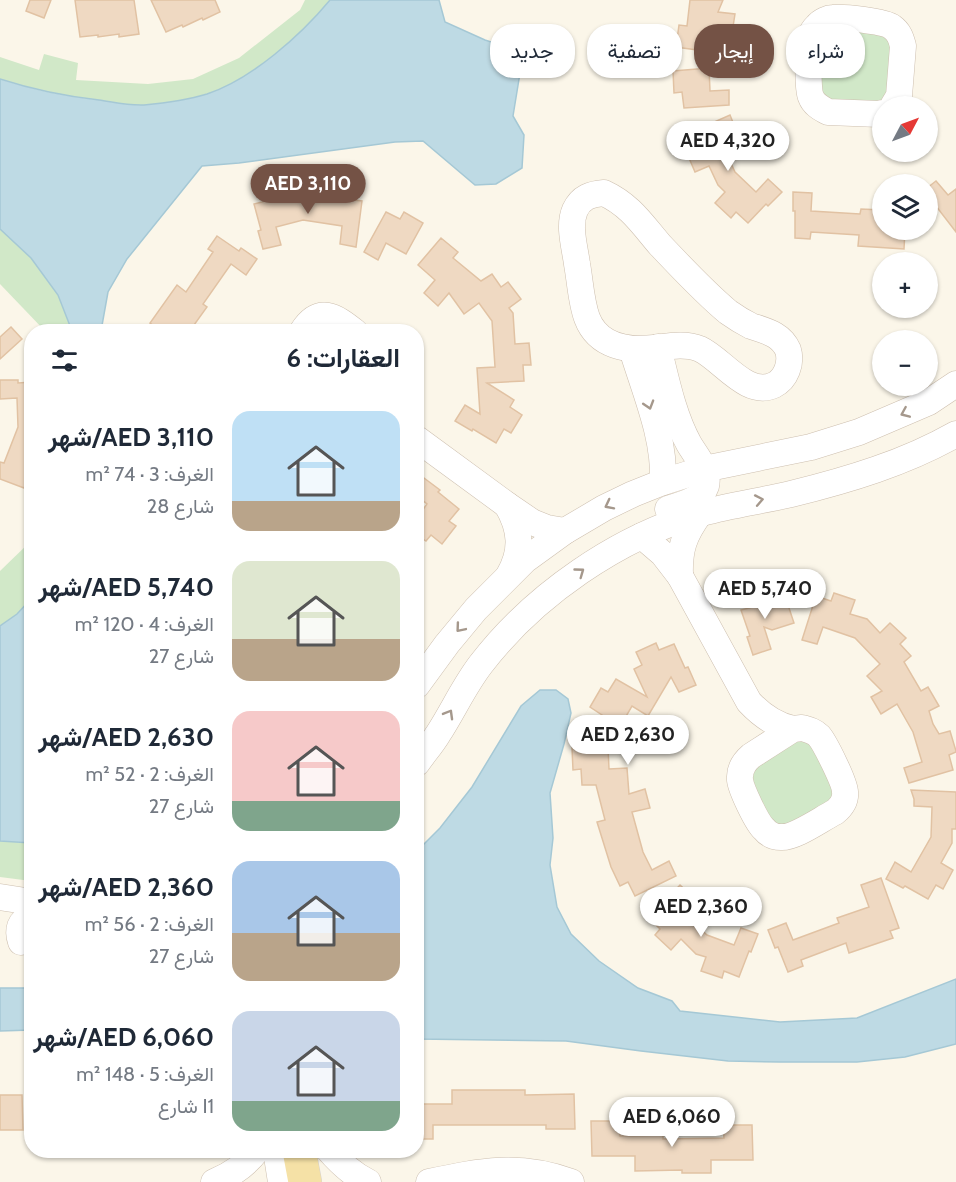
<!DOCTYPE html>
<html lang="ar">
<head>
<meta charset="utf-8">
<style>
  :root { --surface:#fff; --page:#f6f6f7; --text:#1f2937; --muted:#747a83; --accent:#745245 }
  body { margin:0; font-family:Cabin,Vazirmatn,sans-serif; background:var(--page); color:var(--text); direction:rtl; height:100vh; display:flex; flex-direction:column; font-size:22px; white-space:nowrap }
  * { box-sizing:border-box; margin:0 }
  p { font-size:20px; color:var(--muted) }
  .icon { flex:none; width:33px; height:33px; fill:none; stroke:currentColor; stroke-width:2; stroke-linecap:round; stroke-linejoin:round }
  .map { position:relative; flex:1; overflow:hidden; direction:ltr }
  .panel { position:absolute; left:24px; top:324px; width:400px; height:834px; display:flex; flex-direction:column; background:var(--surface); border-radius:24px; box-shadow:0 2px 4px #0004; direction:rtl }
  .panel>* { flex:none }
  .guide { position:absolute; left:442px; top:24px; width:423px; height:54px; direction:rtl; display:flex; gap:12px }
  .needle { width:39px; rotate:49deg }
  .tools { position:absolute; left:872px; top:96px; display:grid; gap:12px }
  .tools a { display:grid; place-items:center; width:66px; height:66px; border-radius:50%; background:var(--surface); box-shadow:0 2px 4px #0004; font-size:30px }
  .price { position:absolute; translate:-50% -51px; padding:0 14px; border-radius:21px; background:#fff; color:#222; font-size:20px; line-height:39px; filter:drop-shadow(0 2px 3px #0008) }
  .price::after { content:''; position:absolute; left:50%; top:36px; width:18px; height:14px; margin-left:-9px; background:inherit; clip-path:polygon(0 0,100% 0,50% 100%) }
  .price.active { background:var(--accent); color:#fff }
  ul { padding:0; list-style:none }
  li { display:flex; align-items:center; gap:18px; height:150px; padding:0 24px }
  li span { display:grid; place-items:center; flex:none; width:168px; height:120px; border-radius:18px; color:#555 }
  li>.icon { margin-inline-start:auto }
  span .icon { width:72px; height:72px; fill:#fffc; stroke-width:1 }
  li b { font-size:26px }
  h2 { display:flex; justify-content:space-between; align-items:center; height:72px; padding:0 24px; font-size:26px }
  .chip { padding:0 21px; border-radius:24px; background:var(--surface); box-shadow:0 2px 4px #0004; font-size:21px; line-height:54px }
  .chip.active { background:var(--accent); color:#fff }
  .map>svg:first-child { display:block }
  .green { fill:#d1e8c8 }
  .water { fill:#bedae4; stroke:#a5c8d5; stroke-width:1.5 }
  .building { fill:#efd9c2; stroke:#e1c2a3; stroke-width:1.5 }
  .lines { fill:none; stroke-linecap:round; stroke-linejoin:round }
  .minor-casing { stroke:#cdbfaf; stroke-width:27 }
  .major-casing { stroke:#d8d2cd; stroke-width:34 }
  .minor { stroke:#fff; stroke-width:26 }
  .major { stroke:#f5e1a6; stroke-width:33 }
  .oneway { stroke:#a5988c }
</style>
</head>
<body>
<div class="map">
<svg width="956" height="1182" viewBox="0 0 956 1182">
  <rect width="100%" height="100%" fill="#fbf6e9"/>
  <g class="green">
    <path d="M305,0H330C301,35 252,79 207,94C187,100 165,103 144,105C130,106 113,102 99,100C63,96 34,90 0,79V57L39,70L44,54L78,63L76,80L148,84L193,79L239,58L300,10Z"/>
    <polygon points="826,28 892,36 886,104 829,103 819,96 818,38"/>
    <polygon points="0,229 31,258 58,295 72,331 45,331 0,284"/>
    <polygon points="31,541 31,599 17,614 0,626 0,571"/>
    <polygon points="794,739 808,739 837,789 835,802 787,829 769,823 747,764"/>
    <polygon points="0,841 31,843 31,881 0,877"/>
  </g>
  <g class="water">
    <path d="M330,0H439L445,22L485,40L515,50L520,73L513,116L524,135L522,168L496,184L475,185L423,141L395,142L239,163L202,166L127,259L108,292L101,331H72L58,295L31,258L0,229V79C34,90 63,96 99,100C113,102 129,106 144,105C165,103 187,100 207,94C252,79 301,35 330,0Z"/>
    <polygon points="31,599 31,843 0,841 0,626 17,614"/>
    <polygon points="540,690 556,690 568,699 571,713 564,744 550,793 553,838 550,865 557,907 571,934 599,961 638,988 672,1001 680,1011 780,1022 857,1018 956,979 956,1044 905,1057 857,1062 780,1062 728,1061 641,1051 566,1041 417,1039 417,851 440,828 472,787 521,706"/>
    <polygon points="0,988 31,988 31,1030 0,1031"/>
  </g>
  <g class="building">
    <polygon points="30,0 51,0 44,18 26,11"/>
    <polygon points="75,0 134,0 139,34 119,37 119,34 98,37 98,35 80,37"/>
    <polygon points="151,0 215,0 220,12 203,20 202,18 183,27 182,25 166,32"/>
    <polygon points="690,0 723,0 718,12 735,14 732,33 714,30 711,52 676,47 679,25 687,26"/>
    <polygon points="709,68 710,91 729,90 729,105 684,108 682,92 674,93 673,71"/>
    <polygon points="730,115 736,130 719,137 735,172 756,192 768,179 782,192 768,206 766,204 748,223 736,212 731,218 715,203 725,192 718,185 709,166 695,172 686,151 694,148 687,134"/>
    <polygon points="936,181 948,195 956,189 956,232 936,206 933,208 927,199 927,188"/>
    <polygon points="289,187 293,201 301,199 324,202 326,187 347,191 346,199 362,201 356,247 340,244 342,226 303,220 276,227 281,245 263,249 258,231 261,230 254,204 270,200 268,192"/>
    <polygon points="793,192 812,193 811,211 860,214 861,209 882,210 882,230 905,230 904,249 858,246 859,235 811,232 810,239 795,238 795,211 793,211"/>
    <polygon points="386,212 400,219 404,212 423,223 406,254 386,243 378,260 364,252"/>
    <polygon points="217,236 239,251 241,248 257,259 246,275 231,264 203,304 207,307 189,332 162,332 150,323 177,285 186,292 213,252 208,249"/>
    <polygon points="441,238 458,252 453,258 481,281 492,274 501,287 508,282 521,299 509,308 513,313 515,344 529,343 531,365 523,365 524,381 487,383 514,400 510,407 522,415 511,433 504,429 496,443 473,429 472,431 455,421 465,405 480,414 477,368 495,367 492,321 479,303 464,314 449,293 438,306 424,293 435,280 418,265"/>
    <polygon points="11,327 22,339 0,359 0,337"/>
    <polygon points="0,380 18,380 18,383 32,382 32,470 24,488 0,479 0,462 4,463 18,427 17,398 0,399"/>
    <polygon points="424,478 440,490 438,492 459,509 449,521 456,526 442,544 431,535 426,541 417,535 417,518 427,504 417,496 417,488"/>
    <polygon points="775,591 780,605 787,602 794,623 772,630 764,627 771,649 753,655 747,637 750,636 741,610 757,606 754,598"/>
    <polygon points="834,593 855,600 850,614 867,619 880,633 890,623 906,638 900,644 911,656 904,662 921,691 928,687 939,706 929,711 933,724 939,734 950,731 956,751 956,752 949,755 953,770 909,783 904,768 922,762 913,732 897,704 881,714 871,697 882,691 867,676 880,664 855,638 823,627 817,644 802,640 816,596 831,601"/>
    <polygon points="656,643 659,650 674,644 685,668 688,667 696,685 679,692 671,677 648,716 632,706 608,747 609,769 627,768 629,794 645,789 650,808 632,812 643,852 652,870 669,861 676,876 635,896 628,882 620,886 611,867 597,822 605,820 596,785 582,785 581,769 573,770 572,748 587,747 587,741 602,715 590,707 601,688 608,692 616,679 647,697 634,669 642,665 636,652"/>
    <polygon points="911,790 956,792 956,829 952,829 952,843 941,863 953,870 943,889 936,885 928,899 905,886 903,888 886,879 895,862 911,872 931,837 932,807 914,806 914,799"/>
    <polygon points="881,878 899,928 890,931 893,938 849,953 846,943 801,960 803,966 788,972 778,947 775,948 768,930 786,923 793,940 839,923 837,918 869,907 861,885"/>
    <polygon points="680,885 691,895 679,909 707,935 734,945 741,928 758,934 751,952 749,951 739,977 724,971 722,978 701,971 706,957 696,954 681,939 671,950 655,935 660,929 649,918"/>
    <polygon points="452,1090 525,1090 525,1095 574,1094 575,1129 546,1129 546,1125 433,1125 433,1139 417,1139 417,1104 452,1104"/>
    <polygon points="0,1095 22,1095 23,1130 0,1130"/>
    <polygon points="591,1121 620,1121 620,1136 663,1135 663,1139 724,1138 723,1125 752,1125 753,1160 711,1160 711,1173 682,1173 682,1170 635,1171 635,1156 592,1156"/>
  </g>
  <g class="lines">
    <defs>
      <g id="minor">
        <path d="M882,113L879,114L828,112C821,108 814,105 811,97C807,89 808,42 812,33C813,30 815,28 817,26C821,21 828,18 833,18C844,17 884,21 892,27C899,32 901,38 903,46L899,96L893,106"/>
        <path d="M604,193C630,205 642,224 660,245C682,268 704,292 728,312C735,317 743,322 751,326C766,331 781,334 788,350C792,363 786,379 774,385C747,398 722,359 700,349C686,343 670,346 655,348C628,351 598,347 587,318C581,302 580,280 577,264C575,248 568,226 575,210C581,197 591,194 604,193Z"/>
        <path d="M302,332C319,305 335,316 355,332"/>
        <path d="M658,347C666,379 673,415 689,444C696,456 710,471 706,486C701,501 681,504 668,509"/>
        <path d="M632,349C645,392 665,437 663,482"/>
        <polyline points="417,439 507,505 532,522 547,528 565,531"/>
        <path d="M507,505C521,529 523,551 509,575"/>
        <path d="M642,536L663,554L680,576L749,702C762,716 775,725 793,729"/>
        <path d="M680,576C679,549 684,535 700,513"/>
        <polyline points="417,685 447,644 476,609 525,560 565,531 604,508 633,494 663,482 704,469 811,447 859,432 929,402 956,384"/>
        <path d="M802,728C809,730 814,731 819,736C825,743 845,783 845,792C846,800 841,807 835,812C821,819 795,838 781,837C774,837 768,834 764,829C757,823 741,789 740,780C739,770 744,762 751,756L793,729Z"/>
        <path d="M417,763C424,753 432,744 438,734C453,711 464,686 481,664C534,595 618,537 702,513C731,505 761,501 791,494C848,480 905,463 956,434"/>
        <polyline points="0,897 32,902"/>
        <path d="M21,942C17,930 19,921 32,916"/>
        <polyline points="276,1150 281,1182"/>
        <path d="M329,1150C341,1164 352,1174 368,1182"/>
        <path d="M214,1182C231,1175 246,1165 257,1150"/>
        <path d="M429,1182C481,1171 519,1163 571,1182"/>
      </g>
      <polyline id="major" points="299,1150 305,1182"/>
    </defs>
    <use href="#minor" class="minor-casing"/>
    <use href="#major" class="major-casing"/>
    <use href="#minor" class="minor"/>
    <use href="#major" class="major"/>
  </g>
  <defs><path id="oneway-chevron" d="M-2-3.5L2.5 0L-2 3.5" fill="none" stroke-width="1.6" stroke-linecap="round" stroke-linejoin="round" transform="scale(1.5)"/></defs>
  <g class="oneway">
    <use href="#oneway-chevron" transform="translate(649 405) rotate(73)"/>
    <use href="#oneway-chevron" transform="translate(905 413) rotate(157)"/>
    <use href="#oneway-chevron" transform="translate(759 500) rotate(-11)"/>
    <use href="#oneway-chevron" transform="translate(609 505) rotate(153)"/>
    <use href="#oneway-chevron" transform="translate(580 572) rotate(-36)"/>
    <use href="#oneway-chevron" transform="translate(460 628) rotate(130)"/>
    <use href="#oneway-chevron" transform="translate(449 714) rotate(-60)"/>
  </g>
</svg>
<div class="tools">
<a><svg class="needle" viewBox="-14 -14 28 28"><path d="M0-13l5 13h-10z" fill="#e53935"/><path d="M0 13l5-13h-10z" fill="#747a83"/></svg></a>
<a><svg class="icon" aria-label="layers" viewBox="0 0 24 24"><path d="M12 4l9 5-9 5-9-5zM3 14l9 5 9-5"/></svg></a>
<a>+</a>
<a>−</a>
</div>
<b class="price" style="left:728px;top:172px">AED 4,320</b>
<b class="price active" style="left:308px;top:215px">AED 3,110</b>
<b class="price" style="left:765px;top:620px">AED 5,740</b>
<b class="price" style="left:628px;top:766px">AED 2,630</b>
<b class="price" style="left:701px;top:938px">AED 2,360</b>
<b class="price" style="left:672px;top:1148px">AED 6,060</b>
<div class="guide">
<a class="chip">شراء</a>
<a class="chip active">إيجار</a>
<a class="chip">تصفية</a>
<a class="chip">جديد</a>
</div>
<section class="panel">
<h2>العقارات: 6<svg class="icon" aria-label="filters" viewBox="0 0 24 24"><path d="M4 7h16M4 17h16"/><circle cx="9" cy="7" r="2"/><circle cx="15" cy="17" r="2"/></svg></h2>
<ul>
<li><span style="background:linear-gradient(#bfe0f5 75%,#b9a48a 0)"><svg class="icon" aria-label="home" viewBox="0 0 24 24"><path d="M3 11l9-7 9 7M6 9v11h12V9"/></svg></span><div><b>AED 3,110/شهر</b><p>الغرف: 3 · 74 m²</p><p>شارع 28</p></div></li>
<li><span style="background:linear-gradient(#dfe7d0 65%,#b9a48a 0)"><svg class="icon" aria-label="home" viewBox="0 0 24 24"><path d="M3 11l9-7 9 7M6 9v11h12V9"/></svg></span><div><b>AED 5,740/شهر</b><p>الغرف: 4 · 120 m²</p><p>شارع 27</p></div></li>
<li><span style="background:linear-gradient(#f6c9c9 75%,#7fa58c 0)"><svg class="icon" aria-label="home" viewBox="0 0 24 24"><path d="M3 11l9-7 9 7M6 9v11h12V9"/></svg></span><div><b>AED 2,630/شهر</b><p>الغرف: 2 · 52 m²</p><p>شارع 27</p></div></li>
<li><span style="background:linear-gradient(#a9c7e8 60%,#b9a48a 0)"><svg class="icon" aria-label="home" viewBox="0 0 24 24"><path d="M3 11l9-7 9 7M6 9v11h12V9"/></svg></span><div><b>AED 2,360/شهر</b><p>الغرف: 2 · 56 m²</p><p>شارع 27</p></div></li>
<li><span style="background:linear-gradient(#c9d6e8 75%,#7fa58c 0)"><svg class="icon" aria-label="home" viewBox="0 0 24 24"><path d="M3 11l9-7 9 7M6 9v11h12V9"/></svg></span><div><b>AED 6,060/شهر</b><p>الغرف: 5 · 148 m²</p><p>I1 شارع</p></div></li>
</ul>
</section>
</div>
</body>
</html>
